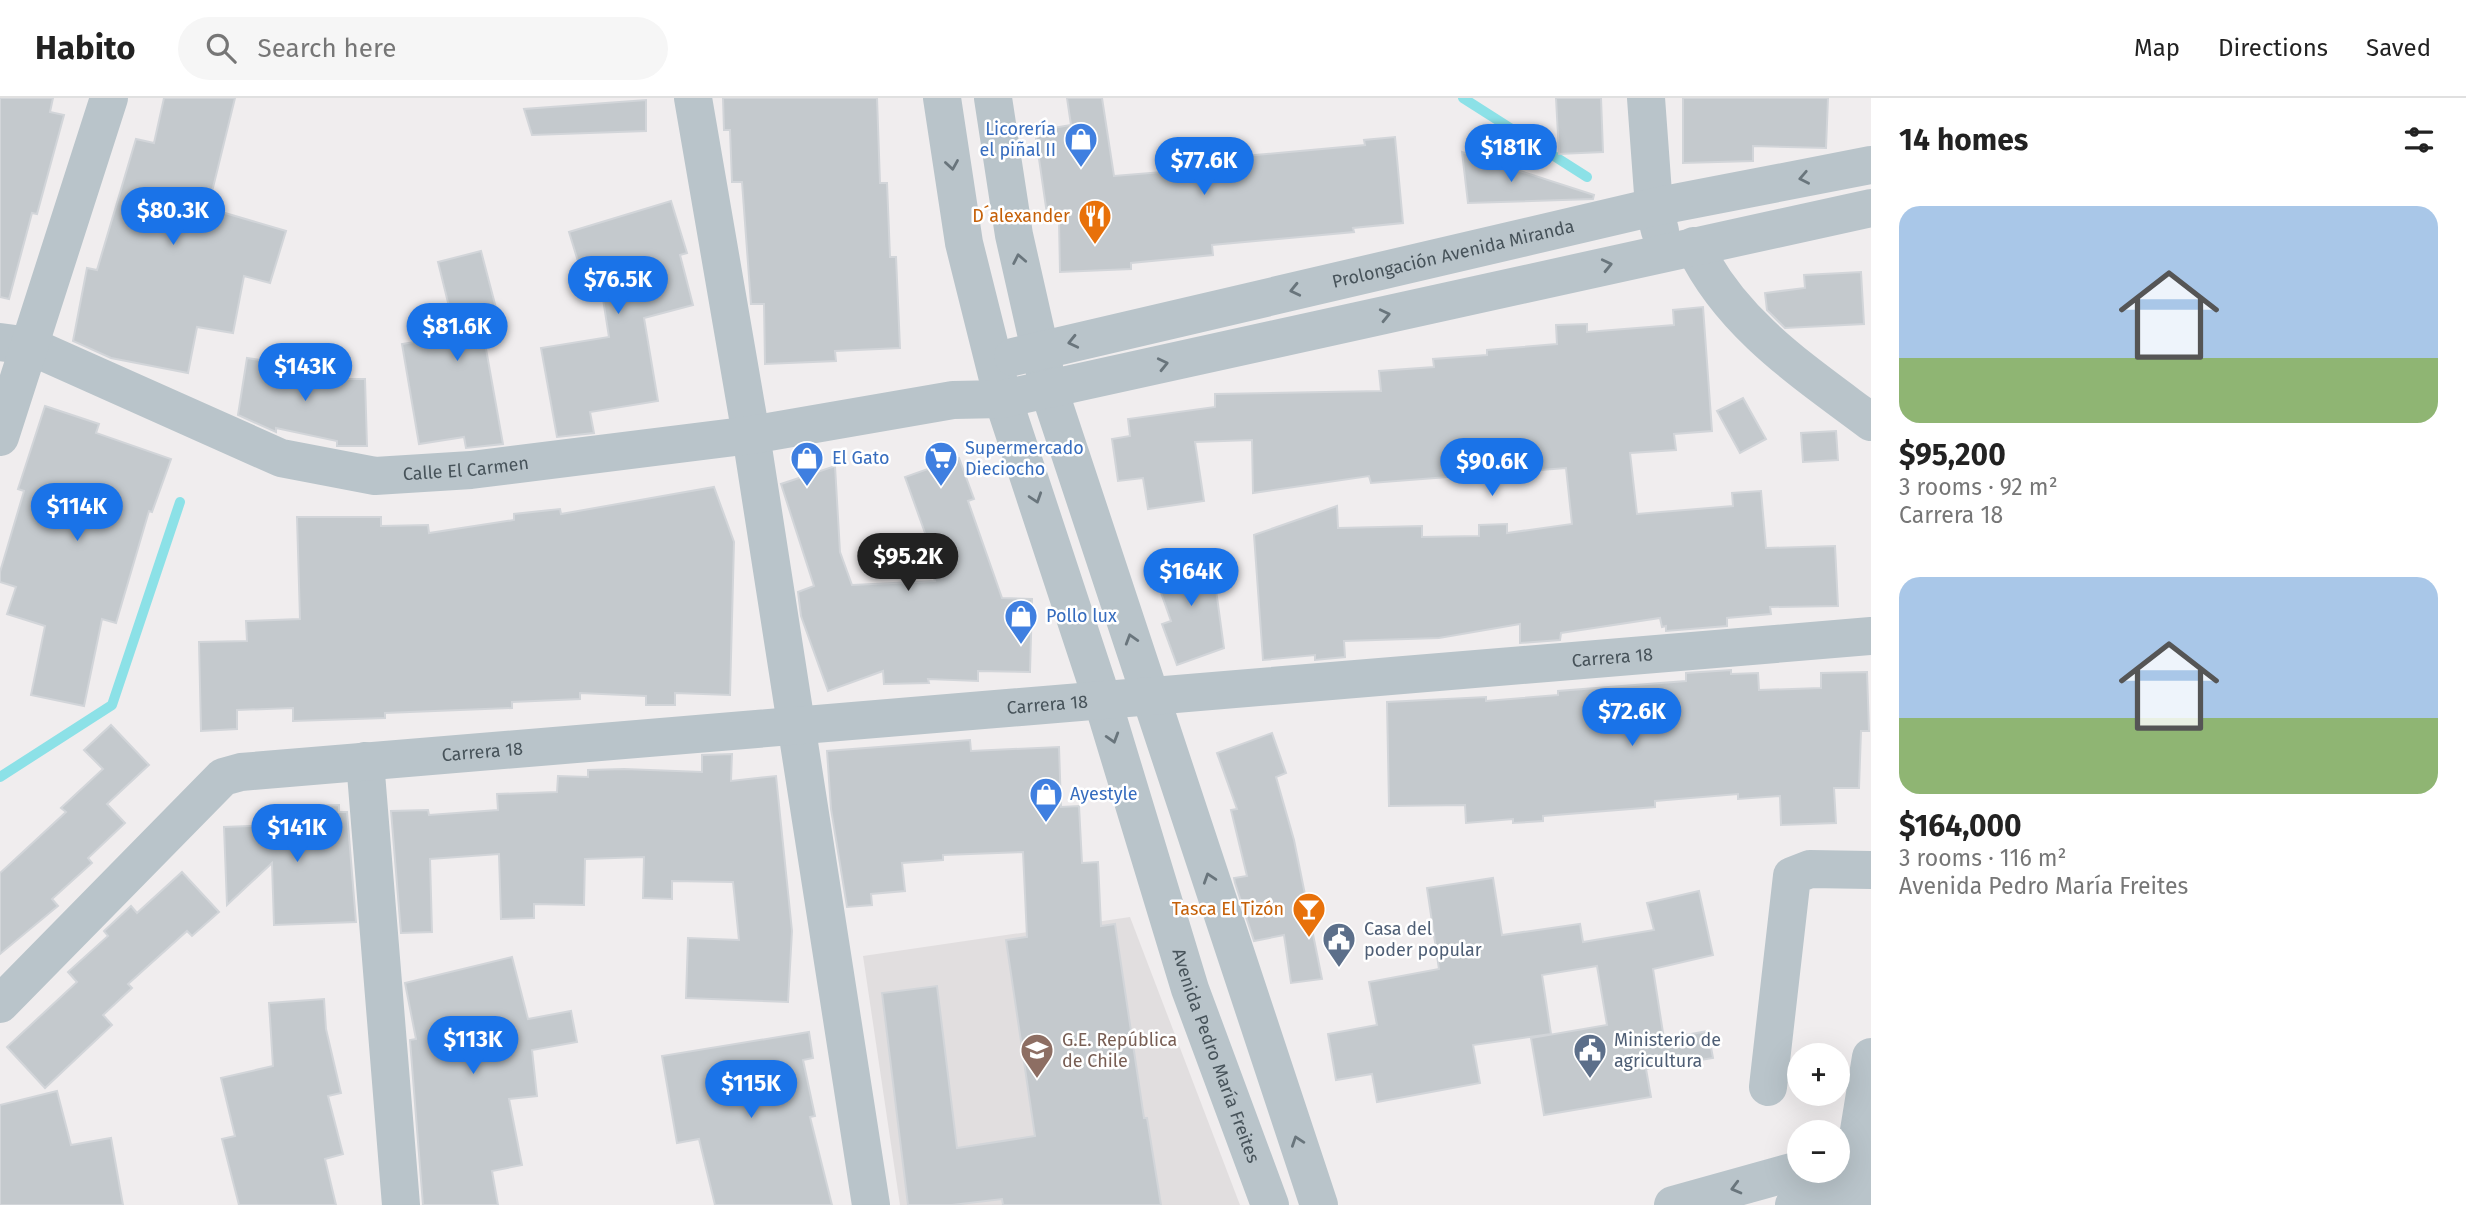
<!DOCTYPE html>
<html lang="en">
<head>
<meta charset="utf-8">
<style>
  :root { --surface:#fff; --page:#f6f6f6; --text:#222; --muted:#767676; --line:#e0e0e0; --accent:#1a73e8 }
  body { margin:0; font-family:"Fira Sans",sans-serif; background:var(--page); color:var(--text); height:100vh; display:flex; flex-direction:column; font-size:26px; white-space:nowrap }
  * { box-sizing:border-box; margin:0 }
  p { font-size:23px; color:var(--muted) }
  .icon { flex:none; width:38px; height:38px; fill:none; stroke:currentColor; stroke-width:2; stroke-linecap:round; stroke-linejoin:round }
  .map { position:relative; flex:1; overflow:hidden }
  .details { display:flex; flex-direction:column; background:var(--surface); width:595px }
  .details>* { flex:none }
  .buttons { position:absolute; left:1787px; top:945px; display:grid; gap:14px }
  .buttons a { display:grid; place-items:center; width:63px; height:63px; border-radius:50%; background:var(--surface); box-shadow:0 7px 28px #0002; font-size:35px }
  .price { position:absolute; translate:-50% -60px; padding:0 16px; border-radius:24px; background:var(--accent); color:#fff; font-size:23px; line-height:46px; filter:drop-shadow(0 2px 4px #0008) }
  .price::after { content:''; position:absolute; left:50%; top:42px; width:21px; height:16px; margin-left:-10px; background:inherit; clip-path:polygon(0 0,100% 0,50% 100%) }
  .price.active { background:#222; color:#fff }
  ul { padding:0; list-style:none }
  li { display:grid; align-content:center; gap:14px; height:371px; padding:0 28px }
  li span { display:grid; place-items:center; height:217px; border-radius:21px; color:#555 }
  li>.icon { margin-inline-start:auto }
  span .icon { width:126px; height:126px; fill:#fffc; stroke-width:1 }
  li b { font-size:30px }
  h2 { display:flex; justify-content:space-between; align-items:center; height:84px; padding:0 28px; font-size:30px }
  header { display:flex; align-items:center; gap:42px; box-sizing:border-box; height:98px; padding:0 35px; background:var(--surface); border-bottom:2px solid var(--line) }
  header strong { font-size:33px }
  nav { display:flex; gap:38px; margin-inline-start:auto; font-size:24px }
  .search { width:490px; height:63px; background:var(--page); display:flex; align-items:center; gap:18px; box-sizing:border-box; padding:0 24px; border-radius:38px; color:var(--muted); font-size:26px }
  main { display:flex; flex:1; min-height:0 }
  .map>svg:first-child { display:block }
  .education { fill:#e1dedf }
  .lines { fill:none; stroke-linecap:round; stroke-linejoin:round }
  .stream { stroke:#8ce1e7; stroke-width:10 }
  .building { fill:#c4c9cd; stroke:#d2d5d9; stroke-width:2 }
  .minor { stroke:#b9c4ca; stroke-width:38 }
  .oneway { stroke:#69757c }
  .labels { text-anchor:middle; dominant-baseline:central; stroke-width:5; stroke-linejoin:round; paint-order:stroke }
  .shop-label { font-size:18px; fill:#366cbe; stroke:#fff; text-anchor:start }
  .food-label { font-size:18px; fill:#c56008; stroke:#fff; text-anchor:end }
  .street-label { font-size:18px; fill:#47535a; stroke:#fff }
  .service-label { font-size:18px; fill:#4e5e75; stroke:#fff; text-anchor:start }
  .education-label { font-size:18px; fill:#785e54; stroke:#fff; text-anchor:start }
</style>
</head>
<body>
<header>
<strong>Habito</strong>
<div class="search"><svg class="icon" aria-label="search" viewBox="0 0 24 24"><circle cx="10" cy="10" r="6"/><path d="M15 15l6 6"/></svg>Search here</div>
<nav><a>Map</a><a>Directions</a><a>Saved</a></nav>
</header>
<main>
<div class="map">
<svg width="1871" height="1107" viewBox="0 0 1871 1107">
  <rect width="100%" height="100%" fill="#f0edee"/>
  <polygon class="education" points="1130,819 1240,1107 900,1107 863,858"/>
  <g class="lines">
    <g class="stream">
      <polyline points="1463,0 1587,79"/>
      <polyline points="0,679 112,607 180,404"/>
    </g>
  </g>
  <g class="building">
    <polygon points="0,0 53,0 50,14 64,17 37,116 32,115 9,201 0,199"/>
    <polygon points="164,0 235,0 208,110 286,133 270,185 244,178 233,235 197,229 188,275 111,260 73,243 87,170 97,172 136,41 154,45"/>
    <polygon points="723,0 877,0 880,85 887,85 890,159 896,159 900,250 835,253 836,263 765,266 764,206 751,206 742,84 732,84 730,32 724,32"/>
    <polygon points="1067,0 1102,0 1114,78 1223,69 1222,60 1365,47 1364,42 1395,39 1403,125 1353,130 1354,134 1212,147 1213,157 1131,165 1131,171 1060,174 1059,122 1048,123 1035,33 1071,27"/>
    <polygon points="1556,0 1601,0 1603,54 1559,56"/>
    <polygon points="1683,0 1828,0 1826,50 1753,48 1753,63 1683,65"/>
    <polygon points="646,2 646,33 532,37 524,11"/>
    <polygon points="1462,54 1594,97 1593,101 1468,105"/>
    <polygon points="671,103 687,155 680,157 693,207 644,220 658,303 590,314 594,335 557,339 541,250 609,239 600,182 585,186 569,134"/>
    <polygon points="481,153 501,229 483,234 503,346 466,350 464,339 419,346 402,246 456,237 438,164"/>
    <polygon points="1861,174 1864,226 1785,230 1767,212 1765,195 1805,190 1804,177"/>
    <polygon points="1703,209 1712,333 1674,336 1676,352 1630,355 1637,416 1733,408 1732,395 1761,393 1766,450 1835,448 1838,508 1770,509 1771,516 1727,520 1727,528 1666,533 1666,528 1662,529 1660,520 1561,535 1560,542 1520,545 1520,526 1439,540 1344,543 1345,559 1315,562 1315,557 1263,562 1254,437 1337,408 1338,430 1422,428 1422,439 1479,438 1479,427 1507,426 1507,435 1572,426 1566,370 1371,385 1369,378 1253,395 1252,342 1195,344 1204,403 1148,411 1143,380 1118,383 1112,341 1130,338 1128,321 1215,309 1215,296 1381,293 1379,273 1434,269 1433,261 1487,257 1487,252 1557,246 1556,227 1587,226 1587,234 1674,227 1673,212"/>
    <polygon points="247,260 286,266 285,273 325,281 365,281 367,348 337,348 337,343 276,330 276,334 238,317"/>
    <polygon points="1743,300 1766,341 1740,355 1717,313"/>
    <polygon points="45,308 99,326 96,335 171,361 152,414 149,413 116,525 102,521 84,608 31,597 45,528 7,516 16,489 0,484 0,474 24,393 18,391"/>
    <polygon points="1836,333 1838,362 1803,364 1801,335"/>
    <polygon points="959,360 974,401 968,403 1002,500 1032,501 1030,574 978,573 978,583 928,581 929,585 884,586 883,573 828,593 801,518 798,494 814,488 781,386 835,368 840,454 852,487 935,483 924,451 930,449 905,379"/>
    <polygon points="714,389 734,444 730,597 675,595 675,607 646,607 646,598 580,595 580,601 512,604 512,610 385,615 385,620 293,623 293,610 237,612 237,631 201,633 199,544 247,543 246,523 300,521 297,419 381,419 381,428 428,427 429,435 514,422 514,416 560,411 561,416"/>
    <polygon points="1207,453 1213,470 1224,550 1177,567 1162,526 1171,523 1153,472"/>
    <polygon points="1731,572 1731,576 1758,575 1759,592 1821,590 1821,575 1867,574 1869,633 1861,633 1859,690 1834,690 1836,725 1781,727 1780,698 1738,701 1738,696 1655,703 1655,709 1543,718 1543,723 1513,725 1513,721 1466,725 1465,707 1389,708 1387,604 1486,599 1486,603 1558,597 1558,593 1686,583 1686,575"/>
    <polygon points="111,627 149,667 107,706 125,725 88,760 92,765 52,801 58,808 0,856 0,775 66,714 61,710 103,671 84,652"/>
    <polygon points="1272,635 1286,675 1276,679 1294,742 1322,881 1291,885 1284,837 1254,843 1235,785 1234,780 1247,778 1231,712 1237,711 1217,655"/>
    <polygon points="970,642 971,653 1059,649 1061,709 1079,708 1082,765 1098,764 1101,828 1115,826 1144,1020 1147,1020 1161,1107 1003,1107 1002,1101 952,1107 908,1107 882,895 937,888 957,1050 1035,1038 1006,842 1027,839 1023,754 943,757 943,762 902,765 905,793 871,796 872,807 847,809 831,711 827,653"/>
    <polygon points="732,656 731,683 776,678 792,833 788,904 686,900 688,840 739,842 733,784 672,783 672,801 643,800 644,759 585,761 584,807 534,806 534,820 501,821 499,756 430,761 432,834 401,835 391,713 428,712 429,717 498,712 497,696 557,694 558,678 588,679 588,672 624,671 702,674 702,657"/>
    <polygon points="339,707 339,714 347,714 356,824 274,827 272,765 227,807 224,729 271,727 270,709"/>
    <polygon points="182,774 219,814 192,838 187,833 128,886 132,890 103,917 112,927 45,990 7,949 77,884 68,874 108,838 104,833 131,808 137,815"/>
    <polygon points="1493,780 1502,837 1580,826 1583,844 1654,832 1647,805 1699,793 1713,857 1653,871 1664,941 1708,933 1713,960 1646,971 1651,999 1544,1017 1531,940 1607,927 1597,868 1542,877 1551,936 1473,947 1480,985 1377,1004 1372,976 1336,982 1328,936 1377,927 1369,884 1439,871 1427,790"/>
    <polygon points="512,859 528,921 571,913 577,944 532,952 537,998 509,1001 522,1067 492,1073 498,1107 423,1107 410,942 416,941 405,885"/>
    <polygon points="324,901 326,931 341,995 328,998 343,1056 325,1061 336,1107 239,1107 222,1041 235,1038 221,980 273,968 269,905"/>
    <polygon points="809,934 813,960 803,962 815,1018 810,1019 832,1107 715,1107 699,1041 677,1045 662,958"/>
    <polygon points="57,993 71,1047 111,1040 123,1107 0,1107 0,1007"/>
  </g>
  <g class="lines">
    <g class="minor">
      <polyline points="693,0 751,337 871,1107"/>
      <path id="s1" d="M942,0L964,145L1003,301L1102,601L1190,891L1270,1107"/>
      <polyline points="993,0 1014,137 1049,292 1319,1107"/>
      <polyline points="1646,0 1654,109 1660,133"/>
      <path d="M1694,148C1731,226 1803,273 1871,324"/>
      <path id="s2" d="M0,244L30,248L281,360L375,378L471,372L751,337L953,302L1003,301L1871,110"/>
      <path id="s3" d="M1013,259L1654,109L1871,67"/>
      <polyline points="0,339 109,0"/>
      <polyline points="365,663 401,1107"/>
      <path id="s4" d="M0,906L223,679L241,674L1871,538"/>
      <polyline points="1768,989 1792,778 1810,771 1871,772"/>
      <polyline points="1673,1107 1799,1072"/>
      <polyline points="1794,1107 1871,1086"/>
      <polyline points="1862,1107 1855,1057 1871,959"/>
    </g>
  </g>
  <defs><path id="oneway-chevron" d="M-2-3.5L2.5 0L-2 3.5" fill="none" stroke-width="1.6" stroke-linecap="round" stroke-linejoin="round" transform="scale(1.75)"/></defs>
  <g class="oneway">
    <use href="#oneway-chevron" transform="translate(952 67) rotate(81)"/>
    <use href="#oneway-chevron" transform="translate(1804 80) rotate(169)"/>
    <use href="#oneway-chevron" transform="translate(1019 161) rotate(-101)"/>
    <use href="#oneway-chevron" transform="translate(1607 167) rotate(-13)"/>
    <use href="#oneway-chevron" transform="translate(1295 192) rotate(167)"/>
    <use href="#oneway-chevron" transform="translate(1385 217) rotate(-13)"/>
    <use href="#oneway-chevron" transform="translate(1073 244) rotate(167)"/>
    <use href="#oneway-chevron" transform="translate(1163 266) rotate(-13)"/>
    <use href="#oneway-chevron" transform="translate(1036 400) rotate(72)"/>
    <use href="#oneway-chevron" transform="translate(1131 541) rotate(-107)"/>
    <use href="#oneway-chevron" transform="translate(1113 640) rotate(73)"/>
    <use href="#oneway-chevron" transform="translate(1209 780) rotate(-108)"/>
    <use href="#oneway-chevron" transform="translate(1297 1043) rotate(-109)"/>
    <use href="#oneway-chevron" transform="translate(1736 1090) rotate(165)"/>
  </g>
  <defs>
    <symbol id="shop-pin" viewBox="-11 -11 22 30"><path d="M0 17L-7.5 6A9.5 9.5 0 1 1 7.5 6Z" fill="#3f7fe0" stroke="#fff"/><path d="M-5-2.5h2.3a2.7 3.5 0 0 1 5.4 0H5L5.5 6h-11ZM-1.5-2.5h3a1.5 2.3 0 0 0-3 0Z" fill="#fff"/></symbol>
    <symbol id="restaurant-pin" viewBox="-11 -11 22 30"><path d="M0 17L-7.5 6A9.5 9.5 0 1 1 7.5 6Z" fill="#e8710a" stroke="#fff"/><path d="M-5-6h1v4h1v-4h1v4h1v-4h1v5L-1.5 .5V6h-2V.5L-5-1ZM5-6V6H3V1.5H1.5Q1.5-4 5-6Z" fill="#fff"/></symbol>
    <symbol id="supermarket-pin" viewBox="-11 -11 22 30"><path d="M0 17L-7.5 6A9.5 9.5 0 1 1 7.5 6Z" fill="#3f7fe0" stroke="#fff"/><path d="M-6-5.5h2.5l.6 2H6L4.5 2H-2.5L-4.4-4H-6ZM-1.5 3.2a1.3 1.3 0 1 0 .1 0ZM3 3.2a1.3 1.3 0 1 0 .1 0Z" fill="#fff"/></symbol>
    <symbol id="bar-pin" viewBox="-11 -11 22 30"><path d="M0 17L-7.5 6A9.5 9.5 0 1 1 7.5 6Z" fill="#e8710a" stroke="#fff"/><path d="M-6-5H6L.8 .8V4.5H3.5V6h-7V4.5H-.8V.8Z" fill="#fff"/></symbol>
    <symbol id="civic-pin" viewBox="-11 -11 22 30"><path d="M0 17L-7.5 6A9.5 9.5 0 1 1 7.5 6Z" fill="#5c6f8a" stroke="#fff"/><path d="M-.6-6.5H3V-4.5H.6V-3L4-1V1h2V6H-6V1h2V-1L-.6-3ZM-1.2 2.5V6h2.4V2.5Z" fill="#fff"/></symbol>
    <symbol id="school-pin" viewBox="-11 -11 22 30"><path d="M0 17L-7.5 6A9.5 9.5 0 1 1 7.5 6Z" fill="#8d6e63" stroke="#fff"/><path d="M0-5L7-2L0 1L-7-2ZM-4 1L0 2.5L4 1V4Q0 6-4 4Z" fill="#fff"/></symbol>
  </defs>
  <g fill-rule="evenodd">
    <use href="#shop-pin" x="1062" y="22" width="38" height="52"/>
    <use href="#restaurant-pin" x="1076" y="99" width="38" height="52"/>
    <use href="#shop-pin" x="788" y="341" width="38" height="52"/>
    <use href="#supermarket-pin" x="922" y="341" width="38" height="52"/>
    <use href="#shop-pin" x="1002" y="499" width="38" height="52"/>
    <use href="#shop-pin" x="1027" y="677" width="38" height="52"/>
    <use href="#bar-pin" x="1290" y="792" width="38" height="52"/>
    <use href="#civic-pin" x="1320" y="822" width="38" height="52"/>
    <use href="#school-pin" x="1018" y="933" width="38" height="52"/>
    <use href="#civic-pin" x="1571" y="933" width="38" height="52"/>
  </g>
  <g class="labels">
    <g class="shop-label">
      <text x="1056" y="31" text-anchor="end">Licorería<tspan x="1056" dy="21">el piñal II</tspan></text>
      <text x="965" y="350">Supermercado<tspan x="965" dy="21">Dieciocho</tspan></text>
      <text x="832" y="360">El Gato</text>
      <text x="1046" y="518">Pollo lux</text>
      <text x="1070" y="696">Ayestyle</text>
    </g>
    <g class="food-label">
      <text x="1070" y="118">D´alexander</text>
      <text x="1284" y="811">Tasca El Tizón</text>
    </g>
    <g class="street-label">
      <text stroke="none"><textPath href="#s3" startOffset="452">Prolongación Avenida Miranda</textPath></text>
      <text stroke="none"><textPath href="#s2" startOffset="492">Calle El Carmen</textPath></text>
      <text stroke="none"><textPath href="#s4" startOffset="1713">Carrera 18</textPath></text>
      <text stroke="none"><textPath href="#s4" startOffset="1146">Carrera 18</textPath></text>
      <text stroke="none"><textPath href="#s4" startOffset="579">Carrera 18</textPath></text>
      <text stroke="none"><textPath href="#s1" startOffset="998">Avenida Pedro María Freites</textPath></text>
    </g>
    <g class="service-label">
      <text x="1364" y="831">Casa del<tspan x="1364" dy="21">poder popular</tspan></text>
      <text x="1614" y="942">Ministerio de<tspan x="1614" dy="21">agricultura</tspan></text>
    </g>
    <g class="education-label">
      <text x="1062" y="942">G.E. República<tspan x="1062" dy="21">de Chile</tspan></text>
    </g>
  </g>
</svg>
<div class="buttons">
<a>+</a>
<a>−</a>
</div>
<b class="price" style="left:1511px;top:86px">$181K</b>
<b class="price" style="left:1204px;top:99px">$77.6K</b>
<b class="price" style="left:173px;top:149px">$80.3K</b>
<b class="price" style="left:618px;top:218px">$76.5K</b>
<b class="price" style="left:457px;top:265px">$81.6K</b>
<b class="price" style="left:305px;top:305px">$143K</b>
<b class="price" style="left:1492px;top:400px">$90.6K</b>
<b class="price" style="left:77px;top:445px">$114K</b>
<b class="price active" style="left:908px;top:495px">$95.2K</b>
<b class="price" style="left:1191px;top:510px">$164K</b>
<b class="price" style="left:1632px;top:650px">$72.6K</b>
<b class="price" style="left:297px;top:766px">$141K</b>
<b class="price" style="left:473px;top:978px">$113K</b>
<b class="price" style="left:751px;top:1022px">$115K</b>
</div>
<section class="details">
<h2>14 homes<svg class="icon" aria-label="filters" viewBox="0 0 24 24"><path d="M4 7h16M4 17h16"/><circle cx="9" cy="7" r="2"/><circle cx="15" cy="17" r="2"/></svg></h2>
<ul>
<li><span style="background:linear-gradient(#a9c7e8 70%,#8fb573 0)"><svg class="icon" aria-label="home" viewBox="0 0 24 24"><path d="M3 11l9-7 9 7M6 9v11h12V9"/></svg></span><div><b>$95,200</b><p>3 rooms · 92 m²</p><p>Carrera 18</p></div></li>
<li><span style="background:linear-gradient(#a9c7e8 65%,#8fb573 0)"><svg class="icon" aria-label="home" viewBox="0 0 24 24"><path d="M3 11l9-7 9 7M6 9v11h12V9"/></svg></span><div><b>$164,000</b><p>3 rooms · 116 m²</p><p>Avenida Pedro María Freites</p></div></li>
</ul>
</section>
</main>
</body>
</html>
